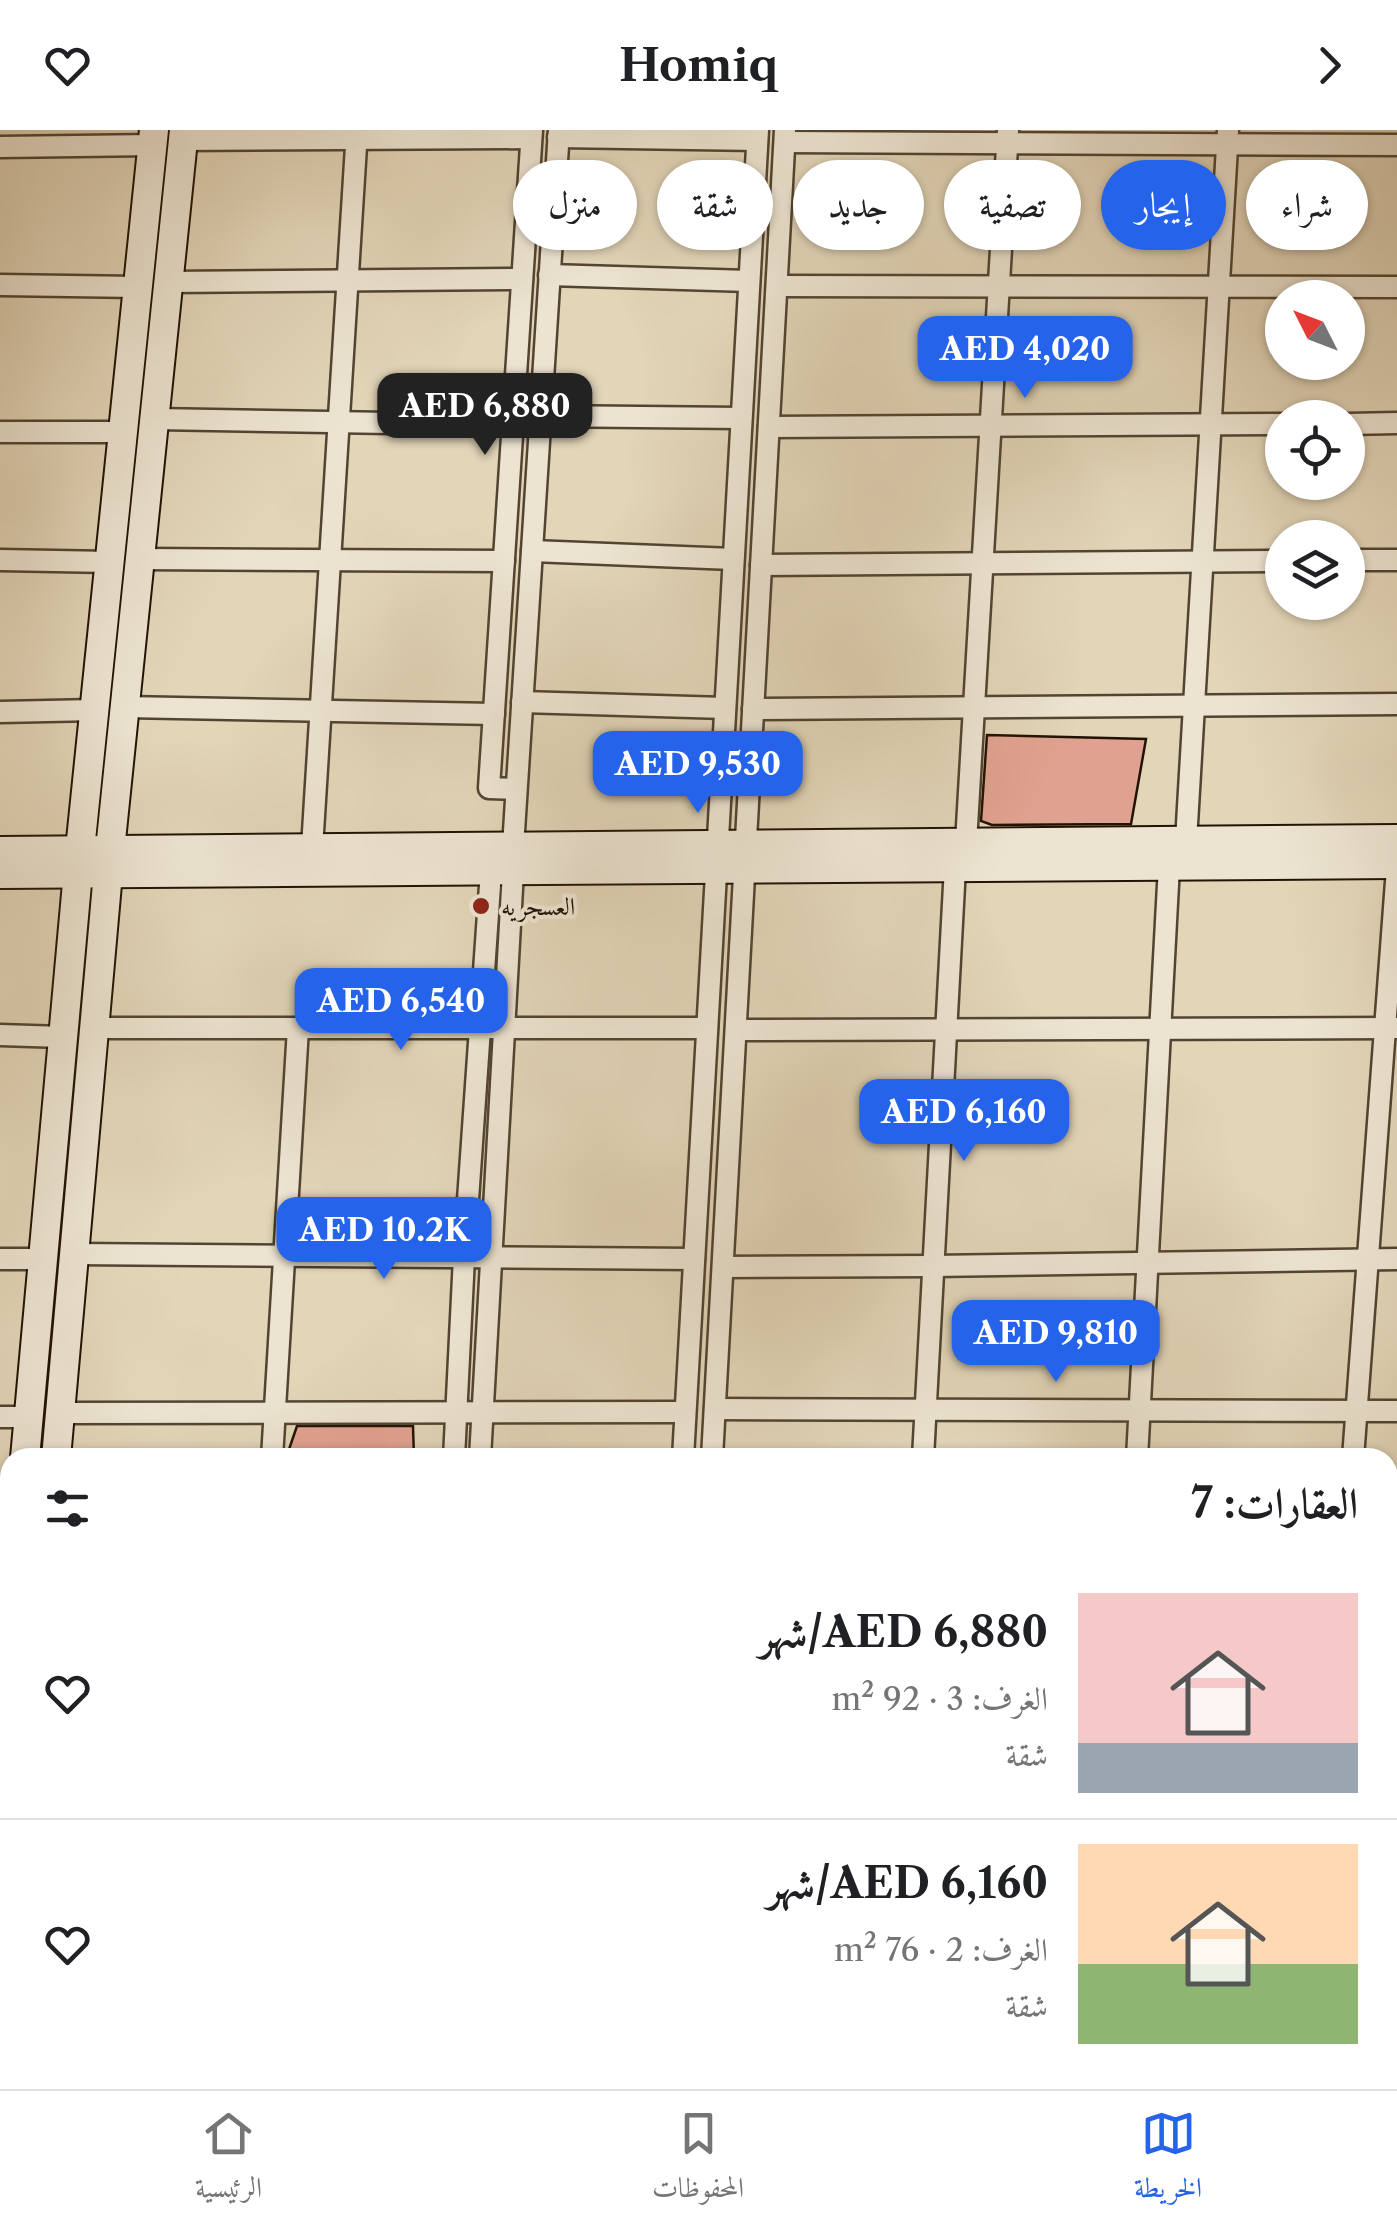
<!DOCTYPE html>
<html lang="ar">
<head>
<meta charset="utf-8">
<style>
  :root { --surface:#fff; --page:#f6f6f6; --text:#202124; --muted:#757577; --line:#e0e0e0; --accent:#2563eb }
  body { margin:0; font-family:"Libre Caslon Text",Amiri,serif; background:var(--page); color:var(--text); direction:rtl; height:100vh; display:flex; flex-direction:column; font-size:38px; white-space:nowrap }
  * { box-sizing:border-box; margin:0 }
  p { font-size:32px; color:var(--muted) }
  .icon { flex:none; width:55px; height:55px; fill:none; stroke:currentColor; stroke-width:2; stroke-linecap:round; stroke-linejoin:round }
  .map { position:relative; flex:1; overflow:hidden; direction:ltr }
  .drawer { position:absolute; left:0px; top:1318px; width:1398px; height:642px; display:flex; flex-direction:column; background:var(--surface); border-radius:30px 30px 0 0; box-shadow:0 2px 8px #0004; direction:rtl }
  .drawer>* { flex:none }
  .hud { position:absolute; left:30px; top:30px; width:1338px; height:90px; direction:rtl; display:flex; gap:20px }
  .needle { width:65px; rotate:312deg }
  .tools { position:absolute; left:1265px; top:150px; display:grid; gap:20px }
  .tools a { display:grid; place-items:center; width:100px; height:100px; border-radius:50%; background:var(--surface); box-shadow:0 2px 8px #0004; font-size:50px }
  .price { position:absolute; translate:-50% -85px; padding:0 22px; border-radius:20px; background:var(--accent); color:#fff; font-size:32px; line-height:65px; filter:drop-shadow(0 2px 5px #0008) }
  .price::after { content:''; position:absolute; left:50%; top:60px; width:30px; height:22px; margin-left:-15px; background:inherit; clip-path:polygon(0 0,100% 0,50% 100%) }
  .price.active { background:#222; color:#fff }
  ul { padding:0; list-style:none }
  li { display:flex; align-items:center; gap:30px; height:250px; padding:0 40px }
  li+li { border-top:2px solid var(--line) }
  li span { display:grid; place-items:center; flex:none; width:280px; height:200px; border-radius:0px; color:#555 }
  li>.icon { margin-inline-start:auto }
  span .icon { width:120px; height:120px; fill:#fffc; stroke-width:1 }
  li b { font-size:42px }
  h2 { display:flex; justify-content:space-between; align-items:center; height:120px; padding:0 40px; font-size:42px }
  .tag { padding:0 35px; border-radius:45px; background:var(--surface); box-shadow:0 2px 8px #0004; font-size:35px; line-height:90px }
  .tag.active { background:var(--accent); color:#fff }
  header { display:flex; justify-content:space-between; align-items:center; height:130px; padding:0 40px; background:var(--surface); font-size:45px; font-weight:800 }
  .tabs { display:flex; justify-content:space-around; align-items:center; height:140px; border-top:2px solid var(--line); background:var(--surface); font-size:28px; color:var(--muted) }
  .tabs a { display:grid; justify-items:center; gap:5px }
  .tabs .active { color:var(--accent) }
  .map>svg:first-child { display:block }
  .building { fill:#e0a290; stroke:#231304; stroke-width:2.5 }
  .lines { fill:none; stroke-linecap:round; stroke-linejoin:round }
  .minor-casing { stroke:#534431; stroke-width:25 }
  .secondary-casing { stroke:#231304; stroke-width:32 }
  .minor { stroke:#ece4d1; stroke-width:20 }
  .secondary { stroke:#ece4d1; stroke-width:28 }
  .poi-dot { fill:#8f2418; stroke:#ece4d1; stroke-width:4 }
  .labels { text-anchor:middle; dominant-baseline:central; stroke-width:8; stroke-linejoin:round; paint-order:stroke }
  .poi-label { font-size:25px; fill:#231304; stroke:#ece4d1; text-anchor:start }
</style>
</head>
<body>
<header><svg class="icon" aria-label="forward" viewBox="0 0 24 24"><path d="M9 5l7 7-7 7"/></svg>Homiq<svg class="icon" aria-label="heart" viewBox="0 0 24 24"><path d="M12 20l-8-8c-3-5 5-10 8-4 3-6 11-1 8 4z"/></svg></header>
<div class="map">
<svg width="1397" height="1959" viewBox="0 0 1397 1959">
  <rect width="100%" height="100%" fill="#e2d5b8"/>
  <filter id="stains"><feTurbulence type="fractalNoise" baseFrequency=".002" numOctaves="4"/><feColorMatrix values="0 0 0 0 .2 0 0 0 0 .09 0 0 0 0 .02 0 0 0 .5 -.17"/></filter>
  <radialGradient id="worn" r=".72"><stop offset=".6" stop-color="#630" stop-opacity="0"/><stop offset="1" stop-color="#630" stop-opacity=".3"/></radialGradient>
  <g class="building">
    <polygon points="987,605 1146,609 1131,694 992,695 981,691"/>
    <polygon points="297,1296 413,1296 414,1328 286,1328"/>
  </g>
  <g class="lines">
    <defs>
      <g id="minor">
        <polyline points="558,7 757,10"/>
        <polyline points="183,10 531,8"/>
        <polyline points="785,12 1397,15"/>
        <polyline points="0,17 153,15"/>
        <polyline points="549,145 749,151"/>
        <polyline points="169,152 522,149"/>
        <polyline points="0,155 138,157"/>
        <polyline points="777,156 1397,157"/>
        <polyline points="540,286 741,288"/>
        <polyline points="155,289 513,295"/>
        <polyline points="1348,294 1397,293"/>
        <polyline points="769,297 1282,294"/>
        <polyline points="0,302 123,302"/>
        <polyline points="532,421 733,429"/>
        <polyline points="140,429 504,431"/>
        <polyline points="0,430 110,432"/>
        <polyline points="1348,430 1397,430"/>
        <polyline points="761,435 1282,431"/>
        <polyline points="522,572 725,578"/>
        <polyline points="125,577 494,584"/>
        <polyline points="753,579 1397,574"/>
        <polyline points="0,582 95,580"/>
        <polyline points="516,659 489,658 532,0"/>
        <polyline points="1186,711 1228,0"/>
        <polyline points="966,713 1008,0"/>
        <polyline points="513,717 559,0"/>
        <polyline points="312,718 357,0"/>
        <polyline points="94,898 707,898"/>
        <polyline points="736,900 1397,898"/>
        <polyline points="0,905 63,907"/>
        <polyline points="74,1124 694,1129"/>
        <polyline points="0,1129 43,1129"/>
        <polyline points="723,1137 933,1136 1397,1129"/>
        <polyline points="715,1279 1397,1281"/>
        <polyline points="60,1283 685,1282"/>
        <polyline points="0,1287 28,1287"/>
        <polyline points="272,1328 298,898"/>
        <polyline points="454,1328 464,1127 491,741"/>
        <polyline points="480,1328 513,741"/>
        <polyline points="683,1328 758,0"/>
        <polyline points="712,1328 785,0"/>
        <polyline points="923,1328 955,737"/>
        <polyline points="1137,1328 1169,736"/>
        <polyline points="1353,1328 1397,738"/>
        <polyline points="1388,1617 1397,1618"/>
        <polyline points="1388,1766 1397,1766"/>
        <polyline points="1388,1898 1397,1898"/>
        <polyline points="1388,1924 1397,1924"/>
        <polyline points="215,1959 215,1950"/>
        <polyline points="401,1959 401,1950"/>
        <polyline points="648,1959 648,1950"/>
        <polyline points="677,1959 678,1950"/>
        <polyline points="822,1959 823,1950"/>
        <polyline points="1095,1959 1096,1950"/>
        <polyline points="1366,1959 1366,1950"/>
      </g>
      <g id="secondary">
        <polyline points="0,721 1397,709"/>
        <polyline points="0,744 1397,734"/>
        <polyline points="25,1328 80,720 154,0"/>
        <polyline points="56,1328 110,720 184,0"/>
        <polyline points="1388,1418 1397,1418"/>
        <polyline points="0,1426 10,1426"/>
        <polyline points="0,1451 10,1452"/>
        <polyline points="1388,1451 1397,1451"/>
        <polyline points="0,1598 10,1489"/>
        <polyline points="0,1934 10,1831"/>
      </g>
    </defs>
    <use href="#minor" class="minor-casing"/>
    <use href="#secondary" class="secondary-casing"/>
    <use href="#minor" class="minor"/>
    <use href="#secondary" class="secondary"/>
  </g>
  <circle class="poi-dot" cx="481" cy="776" r="10"/>
  <g class="labels">
    <g class="poi-label">
      <text x="501" y="776">العسجريه</text>
    </g>
  </g>
  <rect width="100%" height="100%" filter="url(#stains)"/>
  <rect width="100%" height="100%" fill="url(#worn)"/>
</svg>
<div class="tools">
<a><svg class="needle" viewBox="-14 -14 28 28"><path d="M0-13l5 13h-10z" fill="#e53935"/><path d="M0 13l5-13h-10z" fill="#757577"/></svg></a>
<a><svg class="icon" aria-label="locate" viewBox="0 0 24 24"><circle cx="12" cy="12" r="6"/><path d="M12 2v4M12 18v4M2 12h4M18 12h4"/></svg></a>
<a><svg class="icon" aria-label="layers" viewBox="0 0 24 24"><path d="M12 4l9 5-9 5-9-5zM3 14l9 5 9-5"/></svg></a>
</div>
<b class="price" style="left:1025px;top:271px">AED 4,020</b>
<b class="price active" style="left:485px;top:328px">AED 6,880</b>
<b class="price" style="left:698px;top:686px">AED 9,530</b>
<b class="price" style="left:401px;top:923px">AED 6,540</b>
<b class="price" style="left:964px;top:1034px">AED 6,160</b>
<b class="price" style="left:384px;top:1152px">AED 10.2K</b>
<b class="price" style="left:1056px;top:1255px">AED 9,810</b>
<div class="hud">
<a class="tag">شراء</a>
<a class="tag active">إيجار</a>
<a class="tag">تصفية</a>
<a class="tag">جديد</a>
<a class="tag">شقة</a>
<a class="tag">منزل</a>
</div>
<section class="drawer">
<h2>العقارات: 7<svg class="icon" aria-label="filters" viewBox="0 0 24 24"><path d="M4 7h16M4 17h16"/><circle cx="9" cy="7" r="2"/><circle cx="15" cy="17" r="2"/></svg></h2>
<ul>
<li><span style="background:linear-gradient(#f6c9c9 75%,#9aa5b1 0)"><svg class="icon" aria-label="home" viewBox="0 0 24 24"><path d="M3 11l9-7 9 7M6 9v11h12V9"/></svg></span><div><b>AED 6,880/شهر</b><p>الغرف: 3 · 92 m²</p><p>شقة</p></div><svg class="icon" aria-label="heart" viewBox="0 0 24 24"><path d="M12 20l-8-8c-3-5 5-10 8-4 3-6 11-1 8 4z"/></svg></li>
<li><span style="background:linear-gradient(#ffd9b3 60%,#8fb573 0)"><svg class="icon" aria-label="home" viewBox="0 0 24 24"><path d="M3 11l9-7 9 7M6 9v11h12V9"/></svg></span><div><b>AED 6,160/شهر</b><p>الغرف: 2 · 76 m²</p><p>شقة</p></div><svg class="icon" aria-label="heart" viewBox="0 0 24 24"><path d="M12 20l-8-8c-3-5 5-10 8-4 3-6 11-1 8 4z"/></svg></li>
</ul>
</section>
</div>
<nav class="tabs">
<a class="active"><svg class="icon" aria-label="map" viewBox="0 0 24 24"><path d="M3 6l6-2 6 2 6-2v14l-6 2-6-2-6 2zM9 4v14M15 6v14"/></svg>الخريطة</a>
<a><svg class="icon" aria-label="saved" viewBox="0 0 24 24"><path d="M7 4h10v16l-5-4-5 4z"/></svg>المحفوظات</a>
<a><svg class="icon" aria-label="home" viewBox="0 0 24 24"><path d="M3 11l9-7 9 7M6 9v11h12V9"/></svg>الرئيسية</a>
</nav>
</body>
</html>
